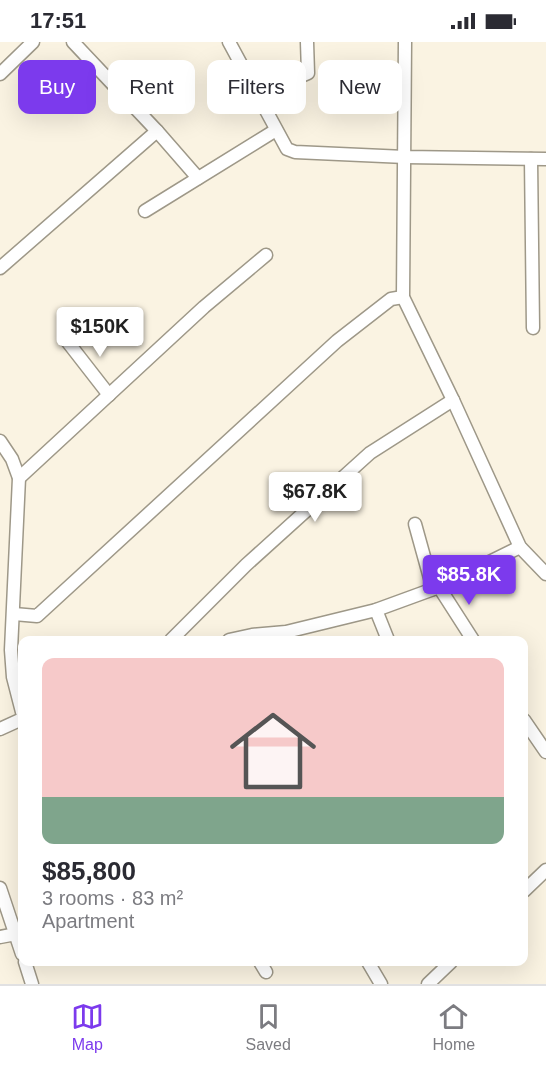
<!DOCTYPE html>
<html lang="en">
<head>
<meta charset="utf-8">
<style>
  :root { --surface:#fff; --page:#f7f7f7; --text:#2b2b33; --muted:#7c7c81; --line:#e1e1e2; --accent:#7c3aed }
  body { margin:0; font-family:Helvetica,sans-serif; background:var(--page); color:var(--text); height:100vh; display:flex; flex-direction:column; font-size:22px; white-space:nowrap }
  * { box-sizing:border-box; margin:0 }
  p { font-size:20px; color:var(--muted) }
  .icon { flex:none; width:33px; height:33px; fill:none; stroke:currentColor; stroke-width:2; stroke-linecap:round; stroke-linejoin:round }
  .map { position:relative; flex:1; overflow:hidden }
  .details { position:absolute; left:18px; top:594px; width:510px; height:330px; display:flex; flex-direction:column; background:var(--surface); border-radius:12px; box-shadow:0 6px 24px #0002 }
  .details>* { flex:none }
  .hud { position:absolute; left:18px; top:18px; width:510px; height:54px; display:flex; gap:12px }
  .price { position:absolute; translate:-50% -51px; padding:0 14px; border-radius:6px; background:#fff; color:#222; font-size:20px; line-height:39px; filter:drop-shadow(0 2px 3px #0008) }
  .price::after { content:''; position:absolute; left:50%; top:36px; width:18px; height:14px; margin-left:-9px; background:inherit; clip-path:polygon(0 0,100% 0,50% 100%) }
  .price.current { background:var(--accent); color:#fff }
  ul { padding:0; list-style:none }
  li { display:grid; align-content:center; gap:12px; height:318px; padding:0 24px }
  li span { display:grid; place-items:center; height:186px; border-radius:12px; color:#555 }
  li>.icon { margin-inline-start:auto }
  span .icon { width:108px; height:108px; fill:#fffc; stroke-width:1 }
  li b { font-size:26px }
  .pill { padding:0 21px; border-radius:12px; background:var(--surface); box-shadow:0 6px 24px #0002; font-size:21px; line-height:54px }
  .pill.current { background:var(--accent); color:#fff }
  .status { display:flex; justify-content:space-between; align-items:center; height:42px; padding:0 30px; background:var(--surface); direction:ltr }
  .status svg { height:16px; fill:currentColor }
  .tab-bar { display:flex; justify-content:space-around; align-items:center; height:84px; border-top:2px solid var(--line); background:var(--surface); font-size:16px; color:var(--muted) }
  .tab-bar a { display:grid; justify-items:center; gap:3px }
  .tab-bar .current { color:var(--accent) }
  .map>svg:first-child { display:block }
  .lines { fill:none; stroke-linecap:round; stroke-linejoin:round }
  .minor-casing { stroke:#9e9888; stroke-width:15 }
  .minor { stroke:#fff; stroke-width:12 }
</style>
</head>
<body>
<div class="status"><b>17:51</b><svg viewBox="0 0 49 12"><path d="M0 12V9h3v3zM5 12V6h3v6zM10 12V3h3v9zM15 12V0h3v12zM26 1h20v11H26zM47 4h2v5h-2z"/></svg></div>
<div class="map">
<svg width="546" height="942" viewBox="0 0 546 942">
  <rect width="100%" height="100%" fill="#faf3e2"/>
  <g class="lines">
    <defs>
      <g id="minor">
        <polyline points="73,0 157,89 198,136"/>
        <polyline points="229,0 287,107 295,110 405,115 546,117"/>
        <polyline points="405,0 403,255 453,358 520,505 546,532"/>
        <polyline points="0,32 33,0"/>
        <polyline points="257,53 308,31 307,0"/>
        <polyline points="531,117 533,286"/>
        <polyline points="145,169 276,88"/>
        <polyline points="0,226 157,89"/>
        <polyline points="67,299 109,353"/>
        <polyline points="0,399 12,417 19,436 11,608 13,635 22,670"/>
        <polyline points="19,436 204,265 266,213"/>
        <polyline points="415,482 433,547"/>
        <polyline points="439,545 473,598"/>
        <polyline points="376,568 388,598"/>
        <polyline points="14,572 37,574 337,299 391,257 403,255"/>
        <polyline points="171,598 246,523 370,411 453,358"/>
        <polyline points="229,598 252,593 286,590 376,568 439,545 520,505"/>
        <polyline points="524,678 546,710"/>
        <polyline points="0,687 22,677"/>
        <polyline points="0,846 22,912"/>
        <polyline points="524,849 546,828"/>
        <polyline points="0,895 16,892"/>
        <polyline points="25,920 32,942"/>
        <polyline points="260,920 266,930"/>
        <polyline points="368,920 381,942"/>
        <polyline points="428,942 451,920"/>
      </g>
    </defs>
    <use href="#minor" class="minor-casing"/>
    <use href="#minor" class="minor"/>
  </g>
</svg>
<b class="price" style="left:100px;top:316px">$150K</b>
<b class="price" style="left:315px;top:481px">$67.8K</b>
<b class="price current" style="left:469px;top:564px">$85.8K</b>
<div class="hud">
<a class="pill current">Buy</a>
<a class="pill">Rent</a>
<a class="pill">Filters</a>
<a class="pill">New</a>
</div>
<section class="details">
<ul>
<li><span style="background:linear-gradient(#f6c9c9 75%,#7fa58c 0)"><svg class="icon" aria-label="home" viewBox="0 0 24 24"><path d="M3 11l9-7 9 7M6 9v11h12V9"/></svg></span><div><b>$85,800</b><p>3 rooms · 83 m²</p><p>Apartment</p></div></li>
</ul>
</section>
</div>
<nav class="tab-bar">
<a class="current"><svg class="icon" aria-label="map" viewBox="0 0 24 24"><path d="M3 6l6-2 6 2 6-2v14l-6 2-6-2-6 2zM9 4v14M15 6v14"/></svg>Map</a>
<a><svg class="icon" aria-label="saved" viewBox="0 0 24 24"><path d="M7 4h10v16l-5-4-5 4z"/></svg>Saved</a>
<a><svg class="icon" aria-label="home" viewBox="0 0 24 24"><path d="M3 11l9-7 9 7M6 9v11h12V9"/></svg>Home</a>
</nav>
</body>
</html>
